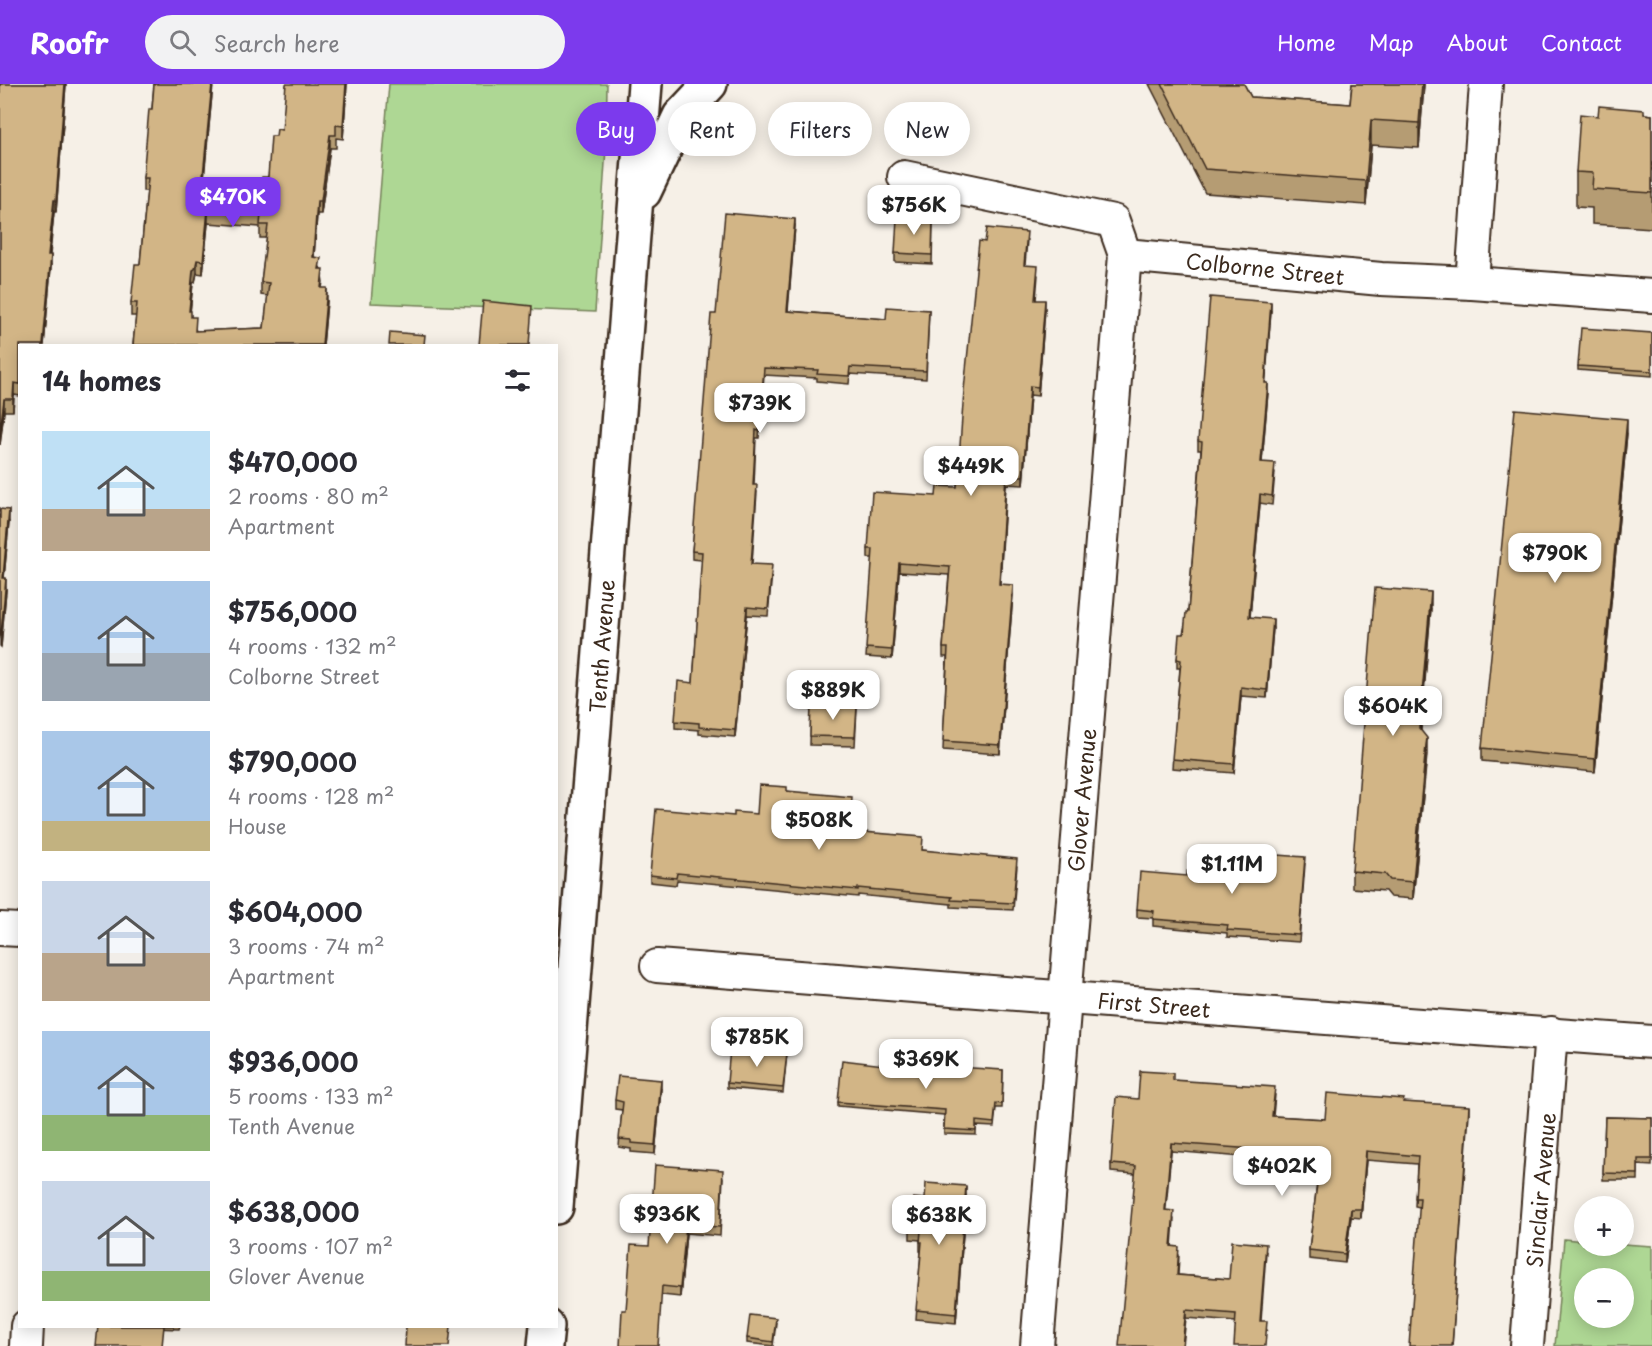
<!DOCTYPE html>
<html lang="en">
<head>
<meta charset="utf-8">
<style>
  :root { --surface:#fff; --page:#f2f2f3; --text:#2b2b33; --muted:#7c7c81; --accent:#7c3aed }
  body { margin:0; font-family:"Playpen Sans",sans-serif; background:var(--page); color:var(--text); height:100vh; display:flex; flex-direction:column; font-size:22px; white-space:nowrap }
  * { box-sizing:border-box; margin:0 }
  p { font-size:20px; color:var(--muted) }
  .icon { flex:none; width:33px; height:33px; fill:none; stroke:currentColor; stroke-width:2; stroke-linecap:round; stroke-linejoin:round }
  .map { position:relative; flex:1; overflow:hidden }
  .sheet { position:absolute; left:18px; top:260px; width:540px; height:984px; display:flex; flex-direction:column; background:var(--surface); border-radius:0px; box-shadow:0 3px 15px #0003 }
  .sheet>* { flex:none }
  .hud { position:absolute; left:576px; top:18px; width:570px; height:54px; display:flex; gap:12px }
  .tools { position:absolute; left:1574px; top:1112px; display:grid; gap:12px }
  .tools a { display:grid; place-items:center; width:60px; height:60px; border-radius:50%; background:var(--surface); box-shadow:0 3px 15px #0003; font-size:30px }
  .price { position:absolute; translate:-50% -51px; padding:0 14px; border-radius:12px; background:#fff; color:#222; font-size:20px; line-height:39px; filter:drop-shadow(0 2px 3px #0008) }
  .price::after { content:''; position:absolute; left:50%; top:36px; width:18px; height:14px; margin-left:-9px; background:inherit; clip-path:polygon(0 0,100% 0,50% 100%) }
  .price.current { background:var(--accent); color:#fff }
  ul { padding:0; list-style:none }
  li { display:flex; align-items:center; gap:18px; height:150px; padding:0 24px }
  li span { display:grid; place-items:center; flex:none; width:168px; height:120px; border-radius:0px; color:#555 }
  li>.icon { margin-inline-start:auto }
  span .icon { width:72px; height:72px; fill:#fffc; stroke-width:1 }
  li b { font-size:26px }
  h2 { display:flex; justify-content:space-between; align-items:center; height:72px; padding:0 24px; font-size:26px }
  .pill { padding:0 21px; border-radius:27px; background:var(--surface); box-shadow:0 3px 15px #0003; font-size:21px; line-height:54px }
  .pill.current { background:var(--accent); color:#fff }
  header { display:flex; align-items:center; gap:36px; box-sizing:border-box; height:84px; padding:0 30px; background:var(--accent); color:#fff }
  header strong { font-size:28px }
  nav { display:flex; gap:33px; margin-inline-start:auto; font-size:21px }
  .search { width:420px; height:54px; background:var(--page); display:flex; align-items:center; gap:15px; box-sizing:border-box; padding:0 21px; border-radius:33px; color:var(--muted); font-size:22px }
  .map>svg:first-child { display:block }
  .green { fill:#aed794; stroke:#748059; stroke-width:1.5; fill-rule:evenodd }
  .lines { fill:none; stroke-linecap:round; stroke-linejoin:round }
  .street-casing { stroke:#3b2a1e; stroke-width:36 }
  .primary-casing { stroke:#3b2a1e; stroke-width:38 }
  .street { stroke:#fff; stroke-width:32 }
  .primary { stroke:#fff; stroke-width:33 }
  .wall { fill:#b59c73; stroke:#3b2a1e; stroke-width:1.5; fill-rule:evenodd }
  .shaded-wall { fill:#937f5e; stroke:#3b2a1e; stroke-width:1.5 }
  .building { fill:#d2b586; stroke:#3b2a1e; stroke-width:1.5; fill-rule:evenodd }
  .labels { text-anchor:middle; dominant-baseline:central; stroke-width:4.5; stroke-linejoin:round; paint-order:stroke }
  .street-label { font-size:21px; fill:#3b2a1e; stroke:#fff }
</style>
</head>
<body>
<header>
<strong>Roofr</strong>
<div class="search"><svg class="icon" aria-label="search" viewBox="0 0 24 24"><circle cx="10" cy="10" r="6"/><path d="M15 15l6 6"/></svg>Search here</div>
<nav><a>Home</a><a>Map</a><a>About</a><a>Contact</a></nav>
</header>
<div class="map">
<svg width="1652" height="1262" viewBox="0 0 1652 1262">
  <rect width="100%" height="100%" fill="#f6f0e7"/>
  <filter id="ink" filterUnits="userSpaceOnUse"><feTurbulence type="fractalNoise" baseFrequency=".0167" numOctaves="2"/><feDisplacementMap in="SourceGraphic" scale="12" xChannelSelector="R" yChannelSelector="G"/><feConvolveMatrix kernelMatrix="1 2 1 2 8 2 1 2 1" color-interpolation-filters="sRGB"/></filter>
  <g filter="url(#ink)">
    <g class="green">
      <polygon points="389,0 607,0 606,64 595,228 371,219"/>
      <path d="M1564,1155L1584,1157V1161L1623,1160L1652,1162V1262H1555ZM1584,1194H1623V1233H1584Z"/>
    </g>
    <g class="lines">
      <defs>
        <g id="street">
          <polyline points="904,93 1113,137 1125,171 1381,195 1472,199 1652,212"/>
          <polyline points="1472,199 1486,0"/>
          <polyline points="0,845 20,846"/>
          <polyline points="657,882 1313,933 1652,958"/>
          <polyline points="26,1262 27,1242"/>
          <polyline points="1037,1262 1125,171"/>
          <polyline points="1527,1262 1551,949"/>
        </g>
        <g id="primary">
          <polyline points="644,108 680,32 710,0"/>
          <polyline points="556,1123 645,0"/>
          <polyline points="545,1262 547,1242"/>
        </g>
      </defs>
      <use href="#street" class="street-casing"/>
      <use href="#primary" class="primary-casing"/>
      <use href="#street" class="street"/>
      <use href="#primary" class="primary"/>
    </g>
    <g class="wall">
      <polygon points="0,0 66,0 56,128 54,128 50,171 51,183 44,261 20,261 20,312 14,311 13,327 4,327 0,361"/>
      <path d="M154,0H213L204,92L211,103L261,107L268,93L276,52L282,46L347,0L343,55L336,54V64H330L321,130H317L314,173L321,185L323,198L322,204L327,217L323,261H133L136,232H131V219L140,180L147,107H143V94L152,25ZM208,139L260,143V154H267L261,198V211L268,212L264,244L196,247L191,233L190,227L193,199L195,198L197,189L203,190Z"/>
      <polygon points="1149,0 1244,0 1251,13 1350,20 1352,0 1424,0 1419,64 1371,61 1366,121 1205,109"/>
      <polygon points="1644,30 1652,31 1652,144 1592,140 1592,124 1576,123 1576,88 1598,32"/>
      <polygon points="933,135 932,180 895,178 895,169"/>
      <polygon points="795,142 788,227 886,235 929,226 926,295 850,290 849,300 817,297 817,294 764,291 759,354 756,354 754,401 757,408 752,480 772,489 768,532 747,531 735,653 699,650 699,646 675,644 675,637 693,599 702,476 692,475 692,467 716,230"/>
      <polygon points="1027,156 1025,181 1038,191 1036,216 1045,225 1038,312 1030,311 1023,401 1006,400 1000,500 1013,510 1000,670 943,666 947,573 943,573 943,564 949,491 899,488 892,575 866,573 873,474 868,474 868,465 936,412 957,403 985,158"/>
      <polygon points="1271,226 1265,299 1268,308 1262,378 1275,388 1272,421 1260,419 1250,533 1273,544 1267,614 1241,612 1234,689 1172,684 1180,584 1177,584 1177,575 1188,528 1201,366 1198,366 1198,357"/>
      <polygon points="1652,249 1652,292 1578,286 1578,282"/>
      <polygon points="1627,349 1595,688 1482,677 1482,664"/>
      <polygon points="0,425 9,438 4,494 6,506 1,563 0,562"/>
      <polygon points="1431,524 1421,646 1426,678 1413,815 1390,813 1385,807 1352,804 1352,787"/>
      <polygon points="811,621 857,623 855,662 810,661"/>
      <polygon points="787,707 852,721 851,740 864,748 923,766 1017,782 1013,826 951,823 951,820 858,811 858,813 677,796 676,801 650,798 650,791 734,732 757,730"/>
      <polygon points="1305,780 1299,858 1227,853 1227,849 1153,842 1153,834 1137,833 1137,825 1187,792 1231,791"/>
      <polygon points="787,969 783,1009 727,1004 727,999"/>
      <polygon points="926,986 1003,986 1002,1024 996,1024 994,1043 976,1042 976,1051 944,1050 944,1031 838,1022 838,1018"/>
      <polygon points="1173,996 1275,1011 1273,1032 1325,1035 1403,1018 1469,1030 1419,1123 1415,1122 1417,1080 1366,1076 1361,1134 1351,1133 1345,1179 1309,1175 1309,1166 1319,1083 1267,1080 1267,1075 1171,1067 1165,1126 1174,1135 1172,1163 1179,1171 1178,1191 1229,1195 1266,1168 1261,1237 1267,1246 1236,1238 1186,1234 1135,1090 1111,1088 1111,1080 1138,1015"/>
      <polygon points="661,1005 655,1070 631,1068 631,1065 619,1063 622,1026 615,1025 615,1016"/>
      <polygon points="1605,1033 1652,1034 1652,1082 1638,1081 1638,1096 1603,1096"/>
      <polygon points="723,1094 720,1152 686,1149 680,1213 662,1211 626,1226 649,1162"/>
      <polygon points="966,1111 956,1239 916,1235 921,1167 920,1167 920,1156 910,1155 910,1146 925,1115"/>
      <polygon points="776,1239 773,1262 747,1259 747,1254"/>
      <polygon points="98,1242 180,1242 179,1245"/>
    </g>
    <g class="shaded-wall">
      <polygon points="65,0 66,0 56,128 56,116"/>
      <polygon points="212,0 213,0 203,105 203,92"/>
      <polygon points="346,0 347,0 343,55 343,42"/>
      <polygon points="1422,0 1424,0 1419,64 1419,39"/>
      <polygon points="1371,36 1371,61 1366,121 1366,97"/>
      <polygon points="330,51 330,64 321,130 321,117"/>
      <polygon points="54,116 54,128 48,183 48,171"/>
      <polygon points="317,117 317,130 313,186 313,173"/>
      <polygon points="208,126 208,139 203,190 203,177"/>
      <polygon points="795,135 795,142 787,234 787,227"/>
      <polygon points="51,171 51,183 44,261 43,261"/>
      <polygon points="197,176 197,189 195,198 193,199 189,240 189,227 193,186"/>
      <polygon points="327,204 327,217 323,261 322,261"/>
      <polygon points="1045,216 1045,225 1038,312 1038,303"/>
      <polygon points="1271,218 1271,226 1265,307 1265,299"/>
      <polygon points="14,299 14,311 13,327 13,315"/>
      <polygon points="1268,299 1268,308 1261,387 1261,378"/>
      <polygon points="1030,302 1030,311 1023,401 1023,392"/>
      <polygon points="4,315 4,327 0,361 0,349"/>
      <polygon points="1627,335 1627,349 1595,688 1595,675"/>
      <polygon points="1006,391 1006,400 999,509 999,500"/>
      <polygon points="1260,410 1260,419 1249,542 1249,533"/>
      <polygon points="9,426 9,438 3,505 3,494"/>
      <polygon points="899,479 899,488 892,575 892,566"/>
      <polygon points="6,494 6,506 1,563 1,551"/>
      <polygon points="1013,501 1013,510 1000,670 1000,661"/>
      <polygon points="1431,508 1431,524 1419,661 1419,644"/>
      <polygon points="747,523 747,531 735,653 735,646"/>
      <polygon points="1273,535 1273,544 1267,614 1267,606"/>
      <polygon points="1241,603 1241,612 1234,689 1234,680"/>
      <polygon points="1427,654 1427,671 1413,815 1413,798"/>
      <polygon points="661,996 661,1005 655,1070 655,1061"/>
      <polygon points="1469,1022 1469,1030 1452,1262"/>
      <polygon points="1171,1059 1171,1067 1165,1135 1165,1126"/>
      <polygon points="1366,1067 1366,1076 1361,1134 1361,1125"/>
      <polygon points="966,1102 966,1111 956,1239 956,1230"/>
      <polygon points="1351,1125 1351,1133 1345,1179 1345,1170"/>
      <polygon points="686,1141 686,1149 680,1213 680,1204"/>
      <polygon points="1186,1226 1186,1234 1183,1262 1182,1262"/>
    </g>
    <g class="building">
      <polygon points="0,0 65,0 56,116 54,116 48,171 51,171 43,261 20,261 20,300 14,299 13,315 4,315 0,349"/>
      <path d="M154,0H212L203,92H211L210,103L261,107L262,93H268L271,52H276L277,45L282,46L286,0H346L343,42L336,41V51H330L321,117H317L313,173L321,174L319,185H323L321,204H327L322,261H133L137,219H131L135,180H140L148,94H143L149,25H152ZM208,126L261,130L260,141H268L261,198L269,199L264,244L195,247L196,233H191V227H189L193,186L195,185L197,176L203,177Z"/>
      <polygon points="1162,0 1244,0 1251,13 1350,20 1352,0 1422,0 1419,39 1371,36 1366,97 1205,85"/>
      <polygon points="1599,22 1644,26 1644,30 1652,31 1652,109 1592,105 1593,89 1576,88 1580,30 1598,32"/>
      <polygon points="725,129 795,135 787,227 886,235 887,223 929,226 926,287 850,283 849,292 817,290 818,286 764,284 759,347 756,346 753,401 757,401 751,480 772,481 768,525 747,523 735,646 699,643 699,639 675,637 678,597 693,599 702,468 692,467 711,230 716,230"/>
      <polygon points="897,134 933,135 932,171 895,169"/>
      <polygon points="987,144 1027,148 1024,181 1038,182 1035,216 1045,216 1038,303 1030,302 1023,392 1006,391 999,500 1013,501 1000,661 943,657 948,564 943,564 950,483 899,479 892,566 866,564 873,465 868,465 872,408 936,412 937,402 957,403 964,306 979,157 985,158"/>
      <polygon points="1210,213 1271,218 1265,299 1268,299 1261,378 1275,379 1272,412 1260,410 1249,533 1273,535 1267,606 1241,603 1234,680 1172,675 1181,576 1177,575 1179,550 1184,550 1186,528 1188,528 1202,358 1198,357"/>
      <polygon points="483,217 532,222 529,261 479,261"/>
      <polygon points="1581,244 1652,249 1652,287 1578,282"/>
      <polygon points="390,248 425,251 424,261 389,261"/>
      <polygon points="1515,325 1627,335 1595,675 1482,664"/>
      <polygon points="0,425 9,426 3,494 6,494 1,551 0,551"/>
      <polygon points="1375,504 1431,508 1419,644 1427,654 1426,661 1413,798 1390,796 1385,790 1352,787"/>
      <polygon points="811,621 857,623 855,653 810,652"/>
      <polygon points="759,701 787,703 787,707 852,713 850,740 864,741 863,748 923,753 922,766 1017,775 1013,819 951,816 952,813 858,804 858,806 677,789 676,794 650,791 656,725 734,732 734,728 757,730"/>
      <polygon points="1233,768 1305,773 1299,851 1227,846 1228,841 1153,835 1154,827 1137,825 1140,788 1187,792 1187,787 1231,791"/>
      <polygon points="730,964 787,969 783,1004 727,999"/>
      <polygon points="842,976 926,986 926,981 1003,986 1002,1020 996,1019 994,1039 976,1037 976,1047 944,1045 945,1026 838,1018"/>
      <polygon points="1140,987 1173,989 1173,996 1275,1003 1272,1032 1325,1035 1327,1009 1404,1015 1403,1018 1469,1022 1452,1262 1409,1262 1420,1114 1415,1114 1418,1072 1366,1067 1361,1125 1351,1125 1345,1170 1309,1166 1320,1075 1267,1072 1267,1066 1171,1059 1165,1126 1174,1127 1171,1162 1179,1163 1177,1191 1229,1195 1232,1157 1266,1160 1260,1237 1267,1237 1265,1262 1234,1262 1236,1230 1186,1226 1182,1262 1119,1262 1136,1082 1111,1080 1116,1013 1138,1015"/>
      <polygon points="618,992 661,996 655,1061 631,1059 631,1056 619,1055 623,1018 615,1016"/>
      <polygon points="1605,1033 1652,1034 1652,1075 1638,1075 1638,1090 1603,1089"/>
      <polygon points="655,1081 723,1086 720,1143 686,1141 680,1204 662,1202 658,1262 620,1262 622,1226 626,1226 631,1161 649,1162"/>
      <polygon points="926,1099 966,1102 956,1230 916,1226 922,1158 920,1158 921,1147 910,1146 913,1114 925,1115"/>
      <polygon points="750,1231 776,1234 773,1258 747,1254"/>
      <polygon points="98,1242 164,1242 162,1262 96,1262"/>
      <polygon points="406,1242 451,1242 449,1262 405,1262"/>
    </g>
  </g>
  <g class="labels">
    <g class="street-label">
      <text transform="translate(1265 184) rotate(6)">Colborne Street</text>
      <text transform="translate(601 562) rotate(-86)">Tenth Avenue</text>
      <text transform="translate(1081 716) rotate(-85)">Glover Avenue</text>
      <text transform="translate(1154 920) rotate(5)">First Street</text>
      <text transform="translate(1540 1106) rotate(-85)">Sinclair Avenue</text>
    </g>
  </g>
</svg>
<div class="tools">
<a>+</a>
<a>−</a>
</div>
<b class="price current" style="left:233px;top:144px">$470K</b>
<b class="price" style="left:914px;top:152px">$756K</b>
<b class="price" style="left:760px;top:350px">$739K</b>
<b class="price" style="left:971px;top:413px">$449K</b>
<b class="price" style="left:1555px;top:500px">$790K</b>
<b class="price" style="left:833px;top:637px">$889K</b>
<b class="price" style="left:1393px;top:653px">$604K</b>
<b class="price" style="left:819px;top:767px">$508K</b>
<b class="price" style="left:1232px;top:811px">$1.11M</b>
<b class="price" style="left:757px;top:984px">$785K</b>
<b class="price" style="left:926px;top:1006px">$369K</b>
<b class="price" style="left:1282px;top:1113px">$402K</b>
<b class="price" style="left:667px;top:1161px">$936K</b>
<b class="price" style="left:939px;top:1162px">$638K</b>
<div class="hud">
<a class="pill current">Buy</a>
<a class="pill">Rent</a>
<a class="pill">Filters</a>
<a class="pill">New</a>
</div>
<section class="sheet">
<h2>14 homes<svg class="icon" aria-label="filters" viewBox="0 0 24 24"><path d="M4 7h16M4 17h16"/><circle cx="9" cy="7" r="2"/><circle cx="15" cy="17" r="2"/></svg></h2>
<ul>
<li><span style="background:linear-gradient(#bfe0f5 65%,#b9a48a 0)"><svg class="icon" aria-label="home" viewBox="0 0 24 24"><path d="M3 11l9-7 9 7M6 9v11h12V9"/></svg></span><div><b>$470,000</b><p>2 rooms · 80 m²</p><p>Apartment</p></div></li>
<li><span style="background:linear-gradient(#a9c7e8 60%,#9aa5b1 0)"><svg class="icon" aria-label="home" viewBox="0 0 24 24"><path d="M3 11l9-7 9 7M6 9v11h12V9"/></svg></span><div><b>$756,000</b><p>4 rooms · 132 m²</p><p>Colborne Street</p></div></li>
<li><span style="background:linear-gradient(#a9c7e8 75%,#c2b280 0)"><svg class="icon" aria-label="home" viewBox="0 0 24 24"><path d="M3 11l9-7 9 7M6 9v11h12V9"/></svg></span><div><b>$790,000</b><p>4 rooms · 128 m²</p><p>House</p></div></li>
<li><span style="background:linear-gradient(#c9d6e8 60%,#b9a48a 0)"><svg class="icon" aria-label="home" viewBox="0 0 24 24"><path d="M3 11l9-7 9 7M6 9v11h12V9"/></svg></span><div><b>$604,000</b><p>3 rooms · 74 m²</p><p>Apartment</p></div></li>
<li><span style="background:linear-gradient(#a9c7e8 70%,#8fb573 0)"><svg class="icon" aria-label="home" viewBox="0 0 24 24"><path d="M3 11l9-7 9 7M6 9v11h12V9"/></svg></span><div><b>$936,000</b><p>5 rooms · 133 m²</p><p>Tenth Avenue</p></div></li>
<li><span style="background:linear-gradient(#c9d6e8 75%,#8fb573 0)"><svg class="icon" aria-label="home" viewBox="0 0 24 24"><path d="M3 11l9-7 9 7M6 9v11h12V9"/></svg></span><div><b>$638,000</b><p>3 rooms · 107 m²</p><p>Glover Avenue</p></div></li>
</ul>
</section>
</div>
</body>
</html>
